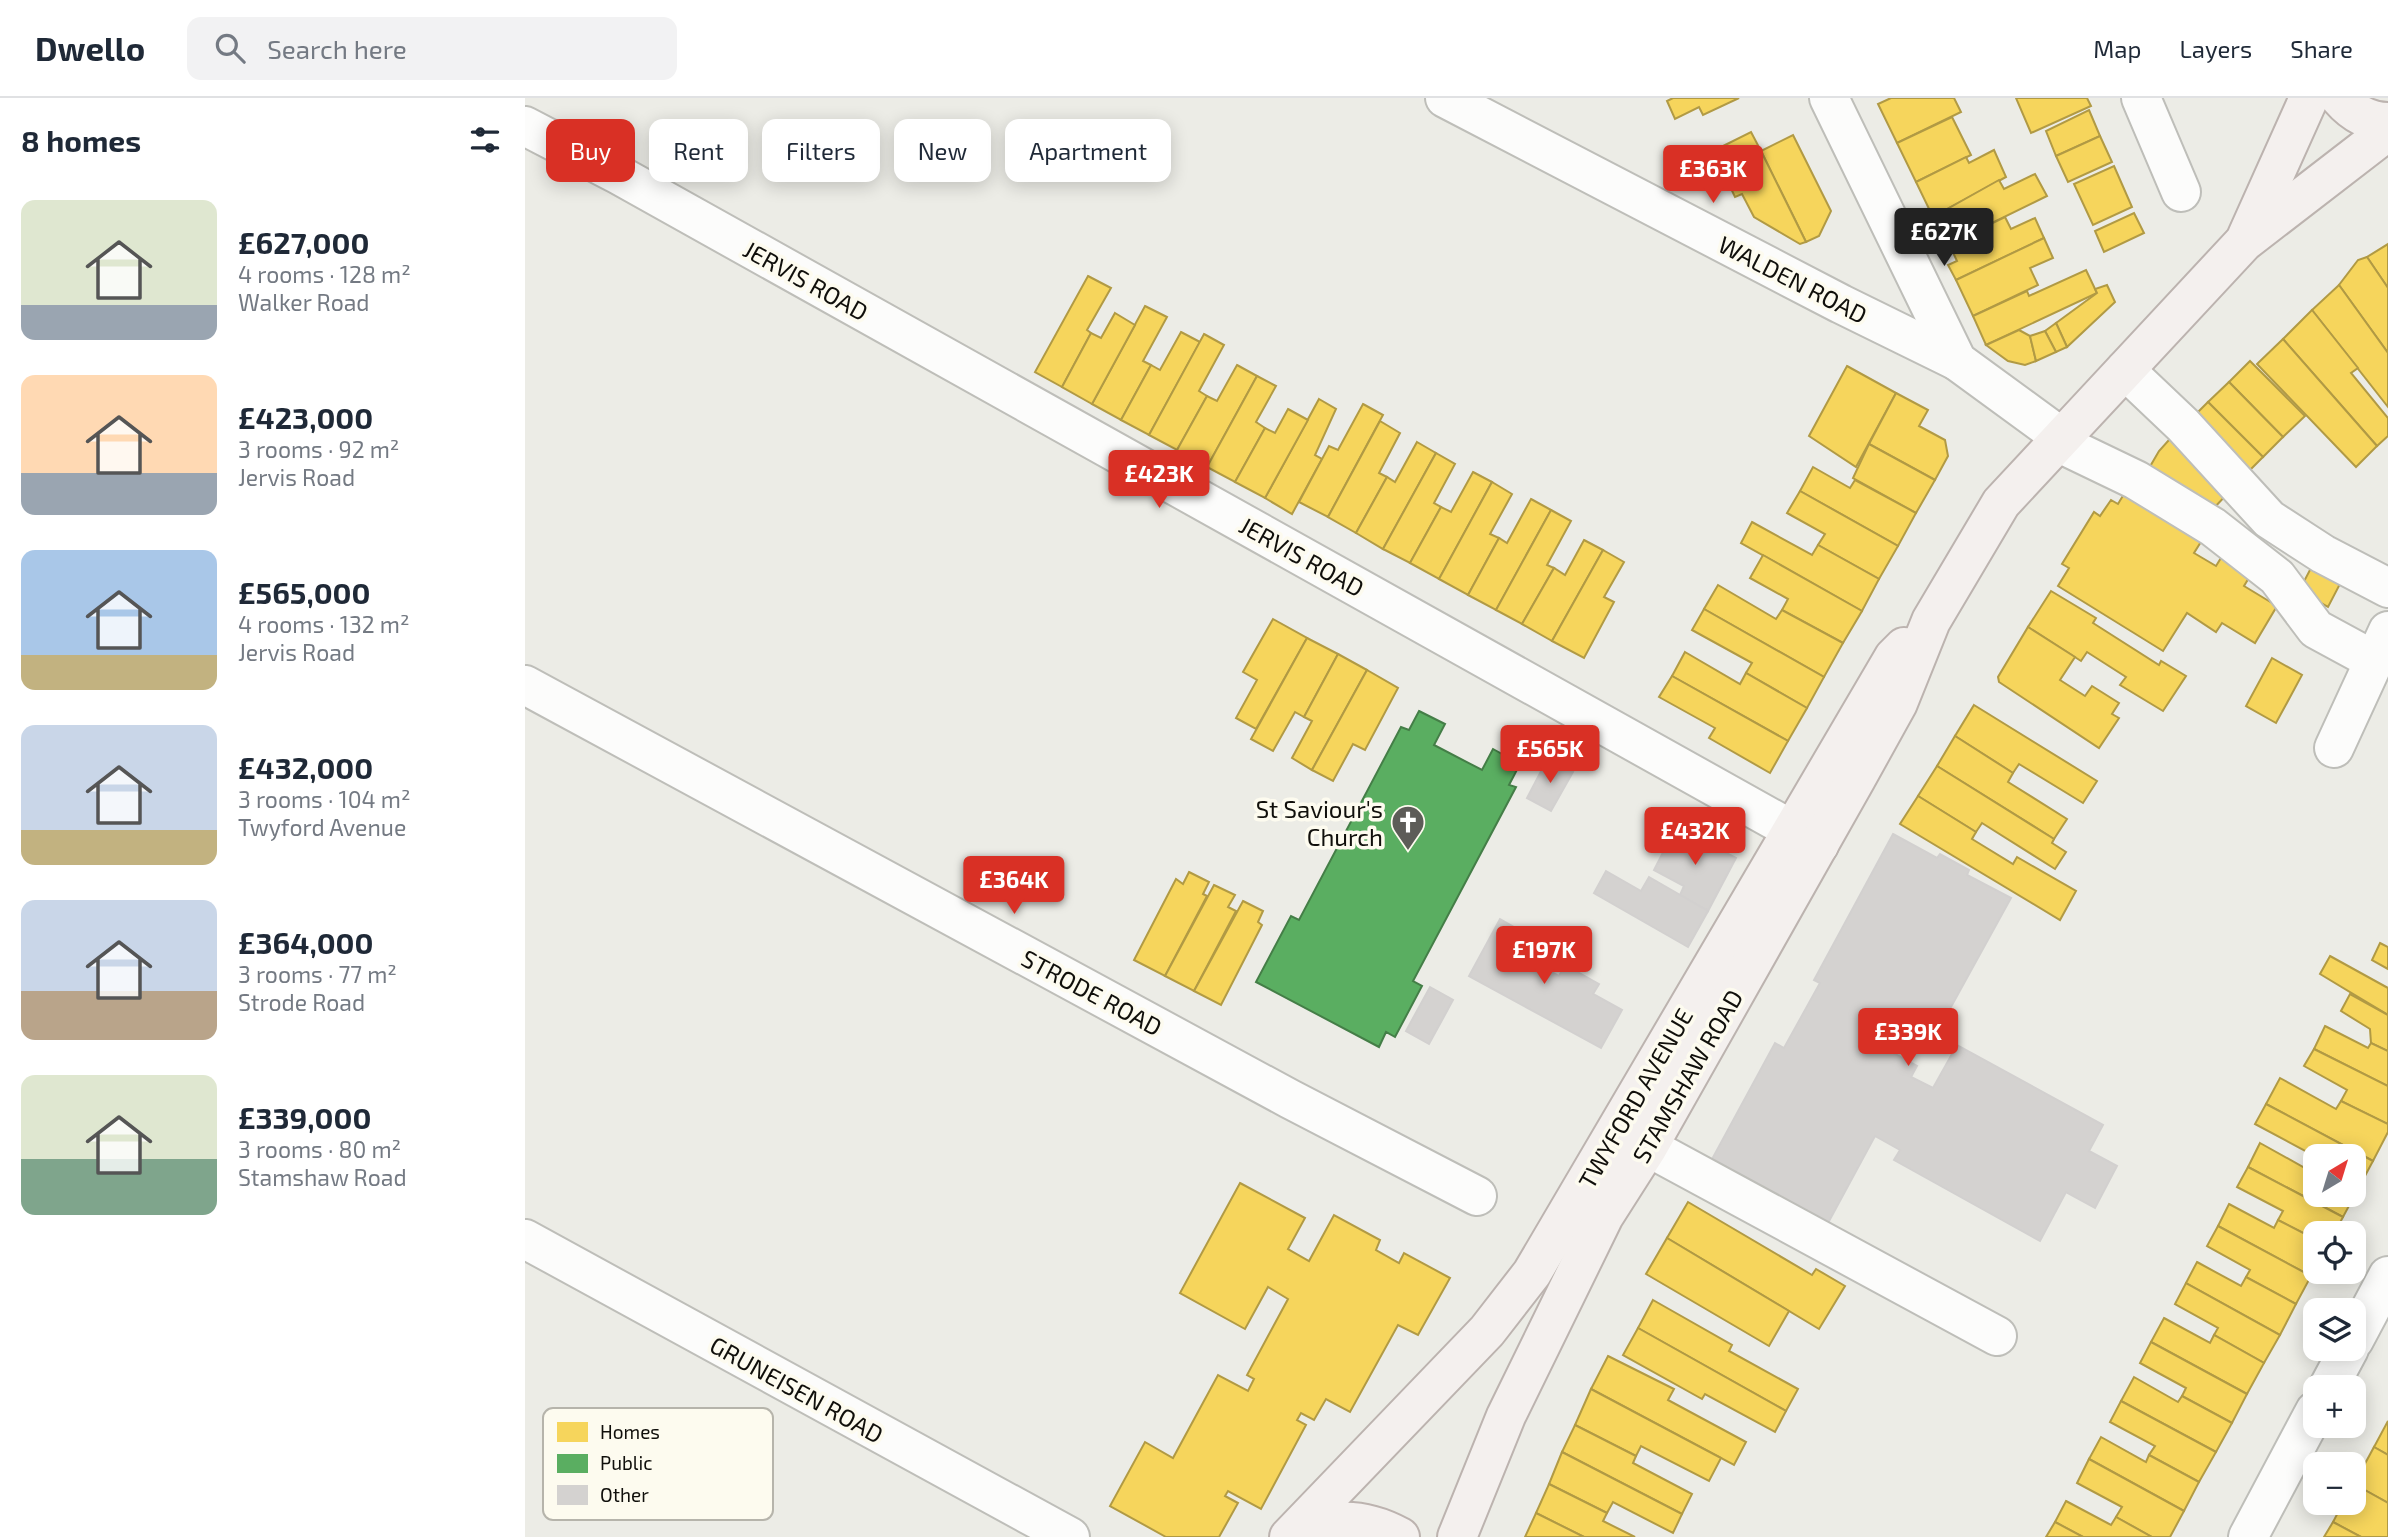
<!DOCTYPE html>
<html lang="en">
<head>
<meta charset="utf-8">
<style>
  :root { --surface:#fff; --page:#f2f2f3; --text:#1f2937; --muted:#747a83; --line:#e0e1e3; --accent:#d93025 }
  body { margin:0; font-family:"Exo 2",sans-serif; background:var(--page); color:var(--text); height:100vh; display:flex; flex-direction:column; font-size:26px; white-space:nowrap }
  * { box-sizing:border-box; margin:0 }
  p { font-size:23px; color:var(--muted) }
  .icon { flex:none; width:38px; height:38px; fill:none; stroke:currentColor; stroke-width:2; stroke-linecap:round; stroke-linejoin:round }
  .map { position:relative; flex:1; overflow:hidden }
  .drawer { display:flex; flex-direction:column; background:var(--surface); width:525px }
  .drawer>* { flex:none }
  .guide { position:absolute; left:21px; top:21px; width:665px; height:63px; display:flex; gap:14px }
  .needle { width:46px; rotate:38deg }
  .controls { position:absolute; left:1778px; top:1046px; display:grid; gap:14px }
  .controls a { display:grid; place-items:center; width:63px; height:63px; border-radius:14px; background:var(--surface); box-shadow:0 4px 18px #0003; font-size:35px }
  .price { position:absolute; translate:-50% -60px; padding:0 16px; border-radius:7px; background:var(--accent); color:#fff; font-size:23px; line-height:46px; filter:drop-shadow(0 2px 4px #0008) }
  .price::after { content:''; position:absolute; left:50%; top:42px; width:21px; height:16px; margin-left:-10px; background:inherit; clip-path:polygon(0 0,100% 0,50% 100%) }
  .price.current { background:#222; color:#fff }
  ul { padding:0; list-style:none }
  li { display:flex; align-items:center; gap:21px; height:175px; padding:0 21px }
  li span { display:grid; place-items:center; flex:none; width:196px; height:140px; border-radius:14px; color:#555 }
  li>.icon { margin-inline-start:auto }
  span .icon { width:84px; height:84px; fill:#fffc; stroke-width:1 }
  li b { font-size:30px }
  h2 { display:flex; justify-content:space-between; align-items:center; height:84px; padding:0 21px; font-size:30px }
  .tag { padding:0 24px; border-radius:14px; background:var(--surface); box-shadow:0 4px 18px #0003; font-size:24px; line-height:63px }
  .tag.current { background:var(--accent); color:#fff }
  header { display:flex; align-items:center; gap:42px; box-sizing:border-box; height:98px; padding:0 35px; background:var(--surface); border-bottom:2px solid var(--line) }
  header strong { font-size:33px }
  nav { display:flex; gap:38px; margin-inline-start:auto; font-size:24px }
  .search { width:490px; height:63px; background:var(--page); display:flex; align-items:center; gap:18px; box-sizing:border-box; padding:0 24px; border-radius:14px; color:var(--muted); font-size:26px }
  main { display:flex; flex:1; min-height:0 }
  .map>svg:first-child { display:block }
  .homes { fill:#f6d55c; stroke:#b19a44; stroke-width:2 }
  .public { fill:#5aae61; stroke:#447e47; stroke-width:2 }
  .building { fill:#d4d2d0; stroke:#d2d0cf; stroke-width:2 }
  .lines { fill:none; stroke-linecap:round; stroke-linejoin:round }
  .minor-casing { stroke:#bebeb9; stroke-width:42 }
  .major-casing { stroke:#bcb3af; stroke-width:42 }
  .minor { stroke:#fcfcfb; stroke-width:38 }
  .major { stroke:#f4f0ee; stroke-width:38 }
  .labels { text-anchor:middle; dominant-baseline:central; stroke-width:7; stroke-linejoin:round; paint-order:stroke }
  .street-label { font-size:24px; fill:#100f0b; stroke:#fdfbef }
  .poi-label { font-size:24px; fill:#100f0b; stroke:#fdfbef; text-anchor:end }
  .key { fill:#fdfbef; stroke:#b6b4ab; stroke-width:2 }
  .key-label { font-size:19px; fill:#100f0b }
</style>
</head>
<body>
<header>
<strong>Dwello</strong>
<div class="search"><svg class="icon" aria-label="search" viewBox="0 0 24 24"><circle cx="10" cy="10" r="6"/><path d="M15 15l6 6"/></svg>Search here</div>
<nav><a>Map</a><a>Layers</a><a>Share</a></nav>
</header>
<main>
<section class="drawer">
<h2>8 homes<svg class="icon" aria-label="filters" viewBox="0 0 24 24"><path d="M4 7h16M4 17h16"/><circle cx="9" cy="7" r="2"/><circle cx="15" cy="17" r="2"/></svg></h2>
<ul>
<li><span style="background:linear-gradient(#dfe7d0 75%,#9aa5b1 0)"><svg class="icon" aria-label="home" viewBox="0 0 24 24"><path d="M3 11l9-7 9 7M6 9v11h12V9"/></svg></span><div><b>£627,000</b><p>4 rooms · 128 m²</p><p>Walker Road</p></div></li>
<li><span style="background:linear-gradient(#ffd9b3 70%,#9aa5b1 0)"><svg class="icon" aria-label="home" viewBox="0 0 24 24"><path d="M3 11l9-7 9 7M6 9v11h12V9"/></svg></span><div><b>£423,000</b><p>3 rooms · 92 m²</p><p>Jervis Road</p></div></li>
<li><span style="background:linear-gradient(#a9c7e8 75%,#c2b280 0)"><svg class="icon" aria-label="home" viewBox="0 0 24 24"><path d="M3 11l9-7 9 7M6 9v11h12V9"/></svg></span><div><b>£565,000</b><p>4 rooms · 132 m²</p><p>Jervis Road</p></div></li>
<li><span style="background:linear-gradient(#c9d6e8 75%,#c2b280 0)"><svg class="icon" aria-label="home" viewBox="0 0 24 24"><path d="M3 11l9-7 9 7M6 9v11h12V9"/></svg></span><div><b>£432,000</b><p>3 rooms · 104 m²</p><p>Twyford Avenue</p></div></li>
<li><span style="background:linear-gradient(#c9d6e8 65%,#b9a48a 0)"><svg class="icon" aria-label="home" viewBox="0 0 24 24"><path d="M3 11l9-7 9 7M6 9v11h12V9"/></svg></span><div><b>£364,000</b><p>3 rooms · 77 m²</p><p>Strode Road</p></div></li>
<li><span style="background:linear-gradient(#dfe7d0 60%,#7fa58c 0)"><svg class="icon" aria-label="home" viewBox="0 0 24 24"><path d="M3 11l9-7 9 7M6 9v11h12V9"/></svg></span><div><b>£339,000</b><p>3 rooms · 80 m²</p><p>Stamshaw Road</p></div></li>
</ul>
</section>
<div class="map">
<svg width="1863" height="1439" viewBox="0 0 1863 1439">
  <rect width="100%" height="100%" fill="#ecece6"/>
  <g class="homes">
    <polygon points="1148,0 1214,0 1178,17 1174,9 1150,21 1142,3"/>
    <polygon points="1366,0 1429,0 1436,14 1372,45 1353,6"/>
    <polygon points="1491,0 1562,0 1566,8 1506,35"/>
    <polygon points="1564,12 1575,38 1531,58 1521,33"/>
    <polygon points="1427,19 1446,57 1391,84 1372,45"/>
    <polygon points="1226,34 1236,53 1204,69 1194,50"/>
    <polygon points="1268,37 1306,113 1294,138 1281,144 1236,53"/>
    <polygon points="1575,38 1587,64 1543,84 1531,58"/>
    <polygon points="1469,52 1481,79 1408,119 1391,84 1441,59 1444,65"/>
    <polygon points="1236,53 1281,144 1275,146 1229,119 1217,96 1210,99 1202,82 1208,78 1204,69"/>
    <polygon points="1589,68 1607,109 1568,127 1549,86"/>
    <polygon points="1510,76 1522,98 1422,147 1408,119 1474,82 1479,91"/>
    <polygon points="1609,115 1619,135 1579,154 1570,133"/>
    <polygon points="1480,119 1486,131 1510,120 1519,140 1431,182 1423,167 1432,163 1424,146"/>
    <polygon points="1519,140 1528,160 1505,170 1513,187 1448,218 1431,182"/>
    <polygon points="1863,146 1863,190 1842,159"/>
    <polygon points="1842,159 1863,190 1863,255 1814,187 1833,162"/>
    <polygon points="1561,172 1572,195 1461,247 1448,218 1502,193 1504,198"/>
    <polygon points="563,178 586,190 562,232 566,235 537,289 510,274"/>
    <polygon points="1582,187 1590,204 1542,249 1531,225 1572,195 1570,191"/>
    <polygon points="1814,187 1863,255 1863,309 1787,212"/>
    <polygon points="620,208 642,219 618,263 626,267 596,322 567,306"/>
    <polygon points="1787,212 1833,270 1826,275 1863,320 1863,338 1852,348 1758,241"/>
    <polygon points="590,215 610,227 567,306 537,289 566,235 576,240"/>
    <polygon points="1531,225 1542,249 1531,254 1520,233"/>
    <polygon points="1494,232 1505,238 1511,263 1500,267 1483,263 1461,247"/>
    <polygon points="1520,233 1531,254 1511,263 1505,238"/>
    <polygon points="656,234 675,244 624,337 596,322 626,267 635,272"/>
    <polygon points="679,236 699,247 674,293 682,298 652,352 624,337"/>
    <polygon points="1758,241 1852,348 1831,369 1732,266"/>
    <polygon points="1725,263 1780,318 1758,339 1704,284"/>
    <polygon points="712,267 732,278 682,369 652,352 682,298 692,303"/>
    <polygon points="1322,268 1371,295 1331,369 1284,338"/>
    <polygon points="732,278 751,288 731,324 740,330 710,384 682,369"/>
    <polygon points="1704,284 1758,339 1738,359 1683,304"/>
    <polygon points="1371,295 1403,312 1394,328 1420,342 1423,358 1410,382 1344,346"/>
    <polygon points="794,301 811,311 790,357 797,361 767,416 740,400"/>
    <polygon points="1683,304 1738,359 1720,377 1665,322"/>
    <polygon points="838,306 858,317 803,419 774,404 804,348 813,352"/>
    <polygon points="763,311 783,322 740,400 710,384 740,330 750,335"/>
    <polygon points="855,323 875,335 854,375 862,379 831,435 803,419"/>
    <polygon points="1652,333 1707,391 1687,412 1623,372 1634,353"/>
    <polygon points="892,344 911,355 858,451 831,435 862,379 870,384"/>
    <polygon points="1344,346 1410,382 1391,415 1328,380"/>
    <polygon points="911,355 930,366 909,405 916,409 885,465 858,451"/>
    <polygon points="1288,369 1325,390 1330,382 1391,415 1373,448 1275,393"/>
    <polygon points="948,374 967,384 914,481 885,465 916,409 926,414"/>
    <polygon points="967,384 987,396 965,436 974,440 943,497 914,481"/>
    <polygon points="1602,391 1679,439 1669,455 1691,468 1696,460 1725,478 1719,488 1752,508 1730,545 1697,525 1691,534 1662,515 1638,553 1533,488 1544,470 1537,466 1569,414 1575,418 1586,402 1593,406"/>
    <polygon points="1275,393 1373,448 1354,481 1293,447 1300,436 1262,415"/>
    <polygon points="1006,401 1026,412 971,512 943,497 974,440 982,445"/>
    <polygon points="1026,412 1046,423 1022,467 1029,470 997,526 971,512"/>
    <polygon points="1227,424 1287,457 1293,447 1354,481 1337,513 1216,445"/>
    <polygon points="1059,442 1078,452 1027,543 997,526 1029,470 1040,477"/>
    <polygon points="1078,452 1099,464 1079,499 1089,504 1059,560 1027,543"/>
    <polygon points="1238,457 1337,513 1318,545 1257,512 1263,501 1225,480"/>
    <polygon points="1787,468 1816,484 1803,509 1774,493"/>
    <polygon points="1193,487 1251,521 1257,512 1318,545 1299,579 1179,511"/>
    <polygon points="1526,493 1571,520 1568,525 1634,567 1636,563 1661,578 1638,613 1595,587 1601,579 1562,554 1556,563 1503,529"/>
    <polygon points="1179,511 1299,579 1282,610 1221,575 1227,565 1167,532"/>
    <polygon points="748,521 782,540 731,631 711,620 732,582 718,574"/>
    <polygon points="1503,529 1550,559 1535,582 1560,598 1567,588 1594,605 1587,616 1594,620 1574,650 1474,584 1473,579"/>
    <polygon points="782,540 813,556 779,619 770,614 748,653 726,641"/>
    <polygon points="1160,554 1215,586 1221,575 1282,610 1263,643 1147,578"/>
    <polygon points="813,556 842,572 787,672 767,660 787,623 779,619"/>
    <polygon points="1747,560 1777,577 1751,625 1721,608"/>
    <polygon points="842,572 873,590 840,652 828,646 808,683 787,672"/>
    <polygon points="1147,578 1263,643 1245,675 1184,640 1190,630 1134,599"/>
    <polygon points="1449,607 1572,683 1558,705 1494,666 1488,675 1430,638"/>
    <polygon points="1430,638 1488,675 1483,684 1542,721 1529,741 1412,668"/>
    <polygon points="1412,668 1529,741 1527,745 1541,754 1530,771 1457,725 1451,734 1393,698"/>
    <polygon points="1393,698 1451,734 1447,741 1488,766 1492,759 1551,793 1535,822 1375,726"/>
    <polygon points="664,774 684,784 678,796 682,798 640,878 609,862 651,781 658,786"/>
    <polygon points="689,787 710,797 703,809 711,813 669,893 640,878"/>
    <polygon points="718,803 738,813 733,824 737,827 696,907 669,893"/>
    <polygon points="1855,845 1863,849 1863,871 1847,862"/>
    <polygon points="1805,858 1863,890 1863,917 1795,876"/>
    <polygon points="1825,896 1863,917 1863,953 1846,945 1845,931 1816,913"/>
    <polygon points="1800,928 1843,950 1846,945 1863,953 1863,988 1789,951"/>
    <polygon points="1789,951 1863,988 1863,1026 1816,1003 1822,992 1779,968"/>
    <polygon points="1755,980 1811,1011 1816,1003 1863,1026 1863,1034 1848,1063 1741,1006"/>
    <polygon points="1741,1006 1848,1063 1833,1091 1829,1088 1829,1059 1790,1059 1790,1068 1783,1064 1788,1057 1730,1026"/>
    <polygon points="1735,1045 1780,1070 1783,1064 1790,1068 1790,1097 1829,1097 1829,1088 1833,1091 1818,1119 1723,1069"/>
    <polygon points="1723,1069 1818,1119 1809,1136 1790,1136 1790,1141 1753,1122 1758,1113 1712,1089"/>
    <polygon points="715,1085 780,1120 763,1151 784,1163 809,1117 855,1142 851,1152 874,1165 879,1155 925,1180 893,1237 873,1227 825,1314 801,1301 789,1322 776,1315 772,1322 781,1327 736,1411 703,1393 700,1398 713,1405 694,1439 641,1439 585,1408 620,1344 648,1360 693,1277 723,1293 729,1281 722,1277 763,1201 743,1189 720,1231 655,1195"/>
    <polygon points="1163,1104 1287,1177 1291,1171 1320,1188 1294,1231 1142,1140"/>
    <polygon points="1704,1106 1749,1130 1753,1122 1790,1141 1790,1170 1786,1178 1693,1128"/>
    <polygon points="1693,1128 1786,1178 1771,1206 1721,1179 1725,1172 1682,1148"/>
    <polygon points="1142,1140 1264,1213 1244,1248 1121,1176"/>
    <polygon points="1672,1164 1716,1188 1721,1179 1771,1206 1755,1237 1661,1185"/>
    <polygon points="1661,1185 1755,1237 1739,1265 1689,1237 1693,1230 1650,1206"/>
    <polygon points="1128,1202 1207,1247 1204,1253 1273,1291 1261,1313 1113,1230"/>
    <polygon points="1639,1220 1685,1245 1689,1237 1739,1265 1722,1296 1626,1244"/>
    <polygon points="1113,1230 1261,1313 1250,1334 1180,1296 1177,1301 1098,1257"/>
    <polygon points="1626,1244 1722,1296 1707,1325 1657,1298 1661,1290 1615,1265"/>
    <polygon points="1083,1258 1149,1291 1143,1302 1221,1344 1209,1367 1066,1291"/>
    <polygon points="1609,1279 1653,1304 1657,1298 1707,1325 1691,1354 1596,1303"/>
    <polygon points="1066,1291 1196,1360 1184,1383 1116,1348 1111,1358 1050,1327"/>
    <polygon points="1596,1303 1691,1354 1674,1384 1624,1357 1630,1348 1585,1324"/>
    <polygon points="1863,1323 1863,1357 1849,1349"/>
    <polygon points="1050,1327 1111,1358 1108,1365 1167,1396 1157,1416 1037,1354"/>
    <polygon points="1576,1339 1621,1364 1624,1357 1674,1384 1659,1413 1564,1361"/>
    <polygon points="1849,1349 1863,1357 1863,1405 1829,1386"/>
    <polygon points="1037,1354 1157,1416 1148,1435 1088,1404 1082,1415 1024,1386"/>
    <polygon points="1564,1361 1659,1413 1645,1439 1627,1439 1591,1419 1597,1409 1552,1385"/>
    <polygon points="1024,1386 1082,1415 1078,1423 1110,1439 1059,1439 1011,1415"/>
    <polygon points="1829,1386 1863,1405 1863,1439 1836,1439 1808,1424 1818,1405 1829,1405"/>
    <polygon points="1541,1403 1586,1427 1591,1419 1627,1439 1558,1439 1530,1424"/>
    <polygon points="1011,1415 1059,1439 1000,1439"/>
    <polygon points="1530,1424 1558,1439 1521,1439"/>
    <polygon points="1808,1424 1836,1439 1799,1439"/>
  </g>
  <polygon class="public" points="894,613 920,626 909,647 957,672 968,651 995,666 984,687 991,689 888,883 897,888 870,939 861,934 854,949 731,884 766,818 774,822 876,629 884,632"/>
  <g class="building">
    <polygon points="1023,660 1048,674 1026,713 1002,700"/>
    <polygon points="1151,729 1211,760 1183,813 1155,797 1159,788 1129,772"/>
    <polygon points="1368,736 1412,760 1415,756 1444,772 1442,777 1486,800 1405,947 1369,927 1357,949 1392,968 1386,979 1408,990 1432,947 1578,1027 1564,1053 1592,1068 1570,1110 1541,1094 1515,1143 1369,1062 1375,1052 1350,1038 1302,1127 1186,1063 1250,945 1259,950 1295,885 1289,882"/>
    <polygon points="1081,773 1116,793 1124,779 1183,813 1163,849 1069,795"/>
    <polygon points="975,821 1010,841 1000,859 1034,878 1040,867 1074,886 1068,896 1097,912 1076,950 944,878"/>
    <polygon points="905,889 928,902 904,946 881,933"/>
  </g>
  <g class="lines">
    <defs>
      <g id="minor">
        <polyline points="920,0 1316,206 1432,263"/>
        <polyline points="1304,0 1432,263 1536,339"/>
        <polyline points="1616,0 1656,94"/>
        <polyline points="0,28 94,77 1294,747"/>
        <polyline points="1600,272 1658,327 1744,421 1798,456 1863,490"/>
        <polyline points="1532,344 1611,382 1688,429 1752,479 1791,531 1850,563"/>
        <polyline points="0,587 765,1001 952,1098"/>
        <polyline points="1809,650 1863,533"/>
        <polyline points="1123,1049 1472,1238"/>
        <polyline points="0,1141 545,1439"/>
        <polyline points="1829,1242 1863,1178"/>
        <polyline points="1803,1290 1824,1251"/>
        <polyline points="1723,1439 1790,1313"/>
      </g>
      <g id="major">
        <path d="M1815,0C1828,15 1843,24 1863,24"/>
        <polyline points="1722,138 1784,0"/>
        <path d="M769,1438C805,1418 840,1420 875,1439"/>
        <polyline points="764,1439 962,1233 1007,1175 1369,559 1379,549"/>
        <polyline points="932,1439 981,1318 1079,1118 1123,1049 1331,681 1373,605 1406,523 1476,405 1719,144 1863,33"/>
      </g>
    </defs>
    <use href="#minor" class="minor-casing"/>
    <use href="#major" class="major-casing"/>
    <use href="#minor" class="minor"/>
    <use href="#major" class="major"/>
  </g>
  <defs>
    <symbol id="church-pin" viewBox="-11 -11 22 30"><path d="M0 17L-7.5 6A9.5 9.5 0 1 1 7.5 6Z" fill="#5d5c58" stroke="#fdfbef"/><path d="M-1.2-6h2.4v3.5h3.3v2.4h-3.3V6h-2.4V-.1h-3.3v-2.4h3.3Z" fill="#fff"/></symbol>
  </defs>
  <g fill-rule="evenodd">
    <use href="#church-pin" x="864" y="705" width="38" height="52"/>
  </g>
  <g class="labels">
    <g class="street-label">
      <text transform="translate(1268 181) rotate(27)">WALDEN ROAD</text>
      <text transform="translate(281 182) rotate(29)">JERVIS ROAD</text>
      <text transform="translate(777 458) rotate(29)">JERVIS ROAD</text>
      <text transform="translate(567 894) rotate(28)">STRODE ROAD</text>
      <text transform="translate(1162 978) rotate(-60)">STAMSHAW ROAD</text>
      <text transform="translate(1110 1000) rotate(-60)">TWYFORD AVENUE</text>
      <text transform="translate(272 1291) rotate(29)">GRUNEISEN ROAD</text>
    </g>
    <g class="poi-label">
      <text x="858" y="710">St Saviour's<tspan x="858" dy="28">Church</tspan></text>
    </g>
  </g>
  <rect x="18" y="1310" width="230" height="112" rx="10" class="key"/>
  <rect x="32" y="1324" width="31" height="20" fill="#f6d55c"/>
  <rect x="32" y="1356" width="31" height="19" fill="#5aae61"/>
  <rect x="32" y="1387" width="31" height="20" fill="#d4d2d0"/>
  <g class="key-label">
    <text x="75" y="1341">Homes</text>
    <text x="75" y="1372">Public</text>
    <text x="75" y="1404">Other</text>
  </g>
</svg>
<div class="controls">
<a><svg class="needle" viewBox="-14 -14 28 28"><path d="M0-13l5 13h-10z" fill="#e53935"/><path d="M0 13l5-13h-10z" fill="#747a83"/></svg></a>
<a><svg class="icon" aria-label="locate" viewBox="0 0 24 24"><circle cx="12" cy="12" r="6"/><path d="M12 2v4M12 18v4M2 12h4M18 12h4"/></svg></a>
<a><svg class="icon" aria-label="layers" viewBox="0 0 24 24"><path d="M12 4l9 5-9 5-9-5zM3 14l9 5 9-5"/></svg></a>
<a>+</a>
<a>−</a>
</div>
<b class="price" style="left:1188px;top:107px">£363K</b>
<b class="price current" style="left:1419px;top:170px">£627K</b>
<b class="price" style="left:634px;top:412px">£423K</b>
<b class="price" style="left:1025px;top:687px">£565K</b>
<b class="price" style="left:1170px;top:769px">£432K</b>
<b class="price" style="left:489px;top:818px">£364K</b>
<b class="price" style="left:1019px;top:888px">£197K</b>
<b class="price" style="left:1383px;top:970px">£339K</b>
<div class="guide">
<a class="tag current">Buy</a>
<a class="tag">Rent</a>
<a class="tag">Filters</a>
<a class="tag">New</a>
<a class="tag">Apartment</a>
</div>
</div>
</main>
</body>
</html>
